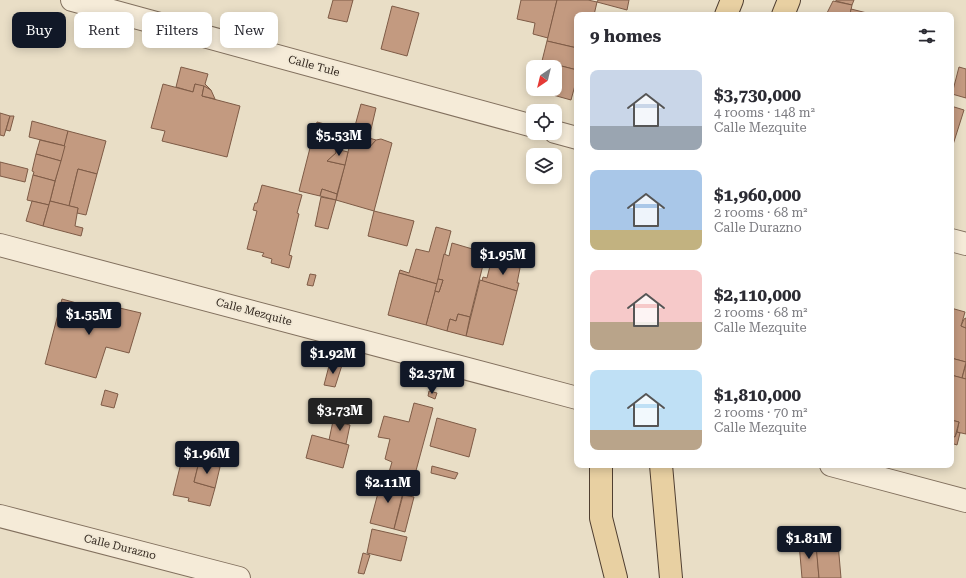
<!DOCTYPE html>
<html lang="en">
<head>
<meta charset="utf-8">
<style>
  :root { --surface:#fff; --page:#f7f7f7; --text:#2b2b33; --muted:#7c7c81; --accent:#111827 }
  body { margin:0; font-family:"Roboto Serif",serif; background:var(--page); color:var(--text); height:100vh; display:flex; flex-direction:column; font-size:15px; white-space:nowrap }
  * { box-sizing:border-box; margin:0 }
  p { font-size:13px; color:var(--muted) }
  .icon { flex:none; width:22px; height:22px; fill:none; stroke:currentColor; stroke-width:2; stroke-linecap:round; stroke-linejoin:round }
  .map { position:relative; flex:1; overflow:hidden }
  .details { position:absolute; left:574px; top:12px; width:380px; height:456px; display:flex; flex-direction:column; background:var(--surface); border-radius:8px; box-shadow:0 2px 10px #0003 }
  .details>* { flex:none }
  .guide { position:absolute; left:12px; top:12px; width:380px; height:36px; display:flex; gap:8px }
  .needle { width:26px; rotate:215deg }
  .tools { position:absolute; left:526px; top:60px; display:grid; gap:8px }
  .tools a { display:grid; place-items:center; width:36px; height:36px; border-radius:8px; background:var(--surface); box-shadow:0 2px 10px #0003; font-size:20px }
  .price { position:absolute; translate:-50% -34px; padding:0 9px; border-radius:4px; background:var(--accent); color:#fff; font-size:13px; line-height:26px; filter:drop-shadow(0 1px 2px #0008) }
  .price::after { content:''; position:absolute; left:50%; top:24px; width:12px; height:9px; margin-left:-6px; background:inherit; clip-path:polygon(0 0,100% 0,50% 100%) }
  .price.current { background:#222; color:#fff }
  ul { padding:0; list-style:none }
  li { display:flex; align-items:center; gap:12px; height:100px; padding:0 16px }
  li span { display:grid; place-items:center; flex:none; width:112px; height:80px; border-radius:8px; color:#555 }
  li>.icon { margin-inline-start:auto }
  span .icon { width:48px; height:48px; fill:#fffc; stroke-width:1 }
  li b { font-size:17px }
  h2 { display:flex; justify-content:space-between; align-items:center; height:48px; padding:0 16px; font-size:17px }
  .chip { padding:0 14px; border-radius:8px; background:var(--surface); box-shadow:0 2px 10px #0003; font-size:14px; line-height:36px }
  .chip.current { background:var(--accent); color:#fff }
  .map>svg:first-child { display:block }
  .building { fill:#c39a80; stroke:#7e5b46 }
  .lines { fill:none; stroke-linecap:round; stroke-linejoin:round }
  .street-casing { stroke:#82705e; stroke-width:24 }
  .primary-casing { stroke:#503f31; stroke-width:24 }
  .street { stroke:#f5ebd8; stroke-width:22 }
  .primary { stroke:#e8d0a2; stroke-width:22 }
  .labels { text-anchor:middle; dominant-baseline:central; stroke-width:3.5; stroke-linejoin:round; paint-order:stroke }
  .street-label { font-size:11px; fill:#342920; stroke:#f1e8d5 }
</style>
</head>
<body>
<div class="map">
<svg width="966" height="578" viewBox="0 0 966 578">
  <rect width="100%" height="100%" fill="#e9dec6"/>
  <g class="building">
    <polygon points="333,0 353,0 347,22 328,18"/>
    <polygon points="521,0 557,0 548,38 533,34 535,23 517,19"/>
    <polygon points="557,0 588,0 597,2 594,15 577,15 577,48 547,41"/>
    <polygon points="598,0 629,0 627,10 597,2"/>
    <polygon points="836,0 854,0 852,5 836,1"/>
    <polygon points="833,1 852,5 850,15 826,15"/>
    <polygon points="392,6 419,13 407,56 381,49"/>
    <polygon points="851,9 875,15 850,15"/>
    <polygon points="547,41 577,48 577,70 542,61"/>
    <polygon points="542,61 577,70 577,78 571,100 535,90 555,89 555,67 540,67"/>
    <polygon points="181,67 208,74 205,84 211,90 195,84 193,92 176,87"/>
    <polygon points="959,67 966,69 966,98 952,94"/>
    <polygon points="163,84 193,92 195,84 204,86 202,96 240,106 227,157 162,141 165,131 151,128"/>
    <polygon points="204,86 211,90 215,99 202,96"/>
    <polygon points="361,104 376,108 369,138 376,140 369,148 350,144"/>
    <polygon points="951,106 964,110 951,151"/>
    <polygon points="0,113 10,116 4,136 0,135"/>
    <polygon points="10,116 14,116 10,131 6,130"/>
    <polygon points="32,121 68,131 65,146 29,137"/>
    <polygon points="317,122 340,128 341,134 336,149 311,144"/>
    <polygon points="68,131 106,141 97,174 78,169 69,206 50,201"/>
    <polygon points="381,139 392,143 374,211 336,200 350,144 369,148 376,140"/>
    <polygon points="40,140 65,146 61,161 36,154"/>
    <polygon points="311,144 336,149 336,153 327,161 345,165 337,194 322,189 320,196 299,191"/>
    <polygon points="336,149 348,152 345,165 327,161 336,153"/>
    <polygon points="36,154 61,161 55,181 33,175 34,172 32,171"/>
    <polygon points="0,162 28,169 25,182 0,176"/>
    <polygon points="78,169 97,174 86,215 77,213 78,208 69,206"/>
    <polygon points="33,175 55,181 49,205 27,200"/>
    <polygon points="262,185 302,195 297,213 299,214 289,255 292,256 289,268 271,263 272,259 262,256 264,253 247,249 257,211 253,210 255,203 257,203"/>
    <polygon points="322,189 337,194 336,200 320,196"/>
    <polygon points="321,197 336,200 328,229 315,226"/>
    <polygon points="32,201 49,205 43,226 26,221"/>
    <polygon points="50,201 78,208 75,226 83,228 81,236 43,226"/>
    <polygon points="374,211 414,221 407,246 368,236"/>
    <polygon points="436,227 451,231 437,284 399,273 400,270 409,273 416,249 429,252"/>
    <polygon points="452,243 486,253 470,317 458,314 456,321 450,319 447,331 426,325 435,291 439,292 443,280 438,279 444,254 449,256"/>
    <polygon points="491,262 520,268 517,283 519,283 517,291 482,281 483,277 487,278"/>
    <polygon points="399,273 437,284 426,325 388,315"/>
    <polygon points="310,274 316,275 313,286 307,285"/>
    <polygon points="438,279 443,280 439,292 435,291"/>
    <polygon points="480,280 517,291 503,345 466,336"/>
    <polygon points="62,299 109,312 111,306 141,313 129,353 106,347 96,378 45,364"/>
    <polygon points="951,308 965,312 961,326 966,328 966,362 951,358"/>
    <polygon points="458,314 470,317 466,336 447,331 450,319 456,321"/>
    <polygon points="966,318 966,328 961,326 964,319"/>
    <polygon points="951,358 966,362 962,378 951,375"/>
    <polygon points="330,362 342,365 335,387 324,385"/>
    <polygon points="966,364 966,379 962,378"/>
    <polygon points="951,375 966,379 966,434 957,432 959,422 951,420"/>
    <polygon points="105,390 118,394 114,408 101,405"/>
    <polygon points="429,391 437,393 435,399 428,396"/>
    <polygon points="414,403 433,408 414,478 389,472 392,462 385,459 390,439 378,437 384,416 409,422"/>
    <polygon points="437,418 476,429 469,457 430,446"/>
    <polygon points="951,420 959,422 955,437 951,436"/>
    <polygon points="333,421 350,425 346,444 329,440"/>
    <polygon points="957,432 960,433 957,445 951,443 951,436 955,437"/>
    <polygon points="312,435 349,445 343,468 306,458"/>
    <polygon points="202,446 224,451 220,467 199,462 194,482 215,488 210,506 188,501 189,498 173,495 185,447 200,451"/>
    <polygon points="199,462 220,467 215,488 194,482"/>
    <polygon points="432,466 458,473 455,479 431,473"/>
    <polygon points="382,478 405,484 394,529 370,523"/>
    <polygon points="403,495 414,497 405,532 394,529"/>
    <polygon points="372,529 407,537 401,561 367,553"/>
    <polygon points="837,532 838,543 816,545 816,541 799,543 798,536"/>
    <polygon points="816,541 819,578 802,578 799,543"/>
    <polygon points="838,543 841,578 819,578 816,545"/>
    <polygon points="363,553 370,555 364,574 358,573"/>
  </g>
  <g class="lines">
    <defs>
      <g id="street">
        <polyline points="72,0 533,126"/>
        <polyline points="555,132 577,138"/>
        <polyline points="951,240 966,244"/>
        <polyline points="0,245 577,398"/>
        <polyline points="831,465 966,501"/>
        <polyline points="0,516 239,578"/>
      </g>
      <g id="primary">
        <polyline points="726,15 732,0"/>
        <polyline points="783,15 789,0"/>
        <polyline points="601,465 601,518 616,578"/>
        <polyline points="661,465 671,578"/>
      </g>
    </defs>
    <use href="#street" class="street-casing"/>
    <use href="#primary" class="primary-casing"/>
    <use href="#street" class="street"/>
    <use href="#primary" class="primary"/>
  </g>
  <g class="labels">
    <g class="street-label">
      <text transform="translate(314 66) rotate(15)">Calle Tule</text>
      <text transform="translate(254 312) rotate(15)">Calle Mezquite</text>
      <text transform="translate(120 547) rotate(14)">Calle Durazno</text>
    </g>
  </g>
</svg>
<div class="tools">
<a><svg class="needle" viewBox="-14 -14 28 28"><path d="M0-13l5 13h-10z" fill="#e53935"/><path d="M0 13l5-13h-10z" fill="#7c7c81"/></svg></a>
<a><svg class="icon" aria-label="locate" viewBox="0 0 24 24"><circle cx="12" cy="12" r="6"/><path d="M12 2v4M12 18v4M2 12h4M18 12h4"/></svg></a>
<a><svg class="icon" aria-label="layers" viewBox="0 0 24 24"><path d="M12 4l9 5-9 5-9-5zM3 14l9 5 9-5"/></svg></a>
</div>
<b class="price" style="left:339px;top:157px">$5.53M</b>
<b class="price" style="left:503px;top:276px">$1.95M</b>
<b class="price" style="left:89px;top:336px">$1.55M</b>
<b class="price" style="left:333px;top:375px">$1.92M</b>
<b class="price" style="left:432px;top:395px">$2.37M</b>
<b class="price current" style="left:340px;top:432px">$3.73M</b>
<b class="price" style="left:207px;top:475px">$1.96M</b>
<b class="price" style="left:388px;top:504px">$2.11M</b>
<b class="price" style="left:809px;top:560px">$1.81M</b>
<div class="guide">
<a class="chip current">Buy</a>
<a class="chip">Rent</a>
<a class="chip">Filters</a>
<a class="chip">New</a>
</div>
<section class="details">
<h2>9 homes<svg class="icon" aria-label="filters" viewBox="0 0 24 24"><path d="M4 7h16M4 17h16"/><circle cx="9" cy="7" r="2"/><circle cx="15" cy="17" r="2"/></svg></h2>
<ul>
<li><span style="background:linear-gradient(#c9d6e8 70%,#9aa5b1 0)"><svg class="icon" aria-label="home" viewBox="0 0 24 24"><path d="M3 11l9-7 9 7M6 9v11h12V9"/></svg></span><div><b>$3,730,000</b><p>4 rooms · 148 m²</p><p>Calle Mezquite</p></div></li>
<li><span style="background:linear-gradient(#a9c7e8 75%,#c2b280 0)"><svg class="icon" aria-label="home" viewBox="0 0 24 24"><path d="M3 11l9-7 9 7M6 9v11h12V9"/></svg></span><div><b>$1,960,000</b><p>2 rooms · 68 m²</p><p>Calle Durazno</p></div></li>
<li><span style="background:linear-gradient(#f6c9c9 65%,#b9a48a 0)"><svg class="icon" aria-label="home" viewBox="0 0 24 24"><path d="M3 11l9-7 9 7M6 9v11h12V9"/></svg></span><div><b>$2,110,000</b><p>2 rooms · 68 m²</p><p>Calle Mezquite</p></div></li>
<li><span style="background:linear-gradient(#bfe0f5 75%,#b9a48a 0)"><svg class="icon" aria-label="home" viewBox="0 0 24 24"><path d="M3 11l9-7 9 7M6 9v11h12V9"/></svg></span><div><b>$1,810,000</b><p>2 rooms · 70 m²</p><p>Calle Mezquite</p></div></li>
</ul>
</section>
</div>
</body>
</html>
